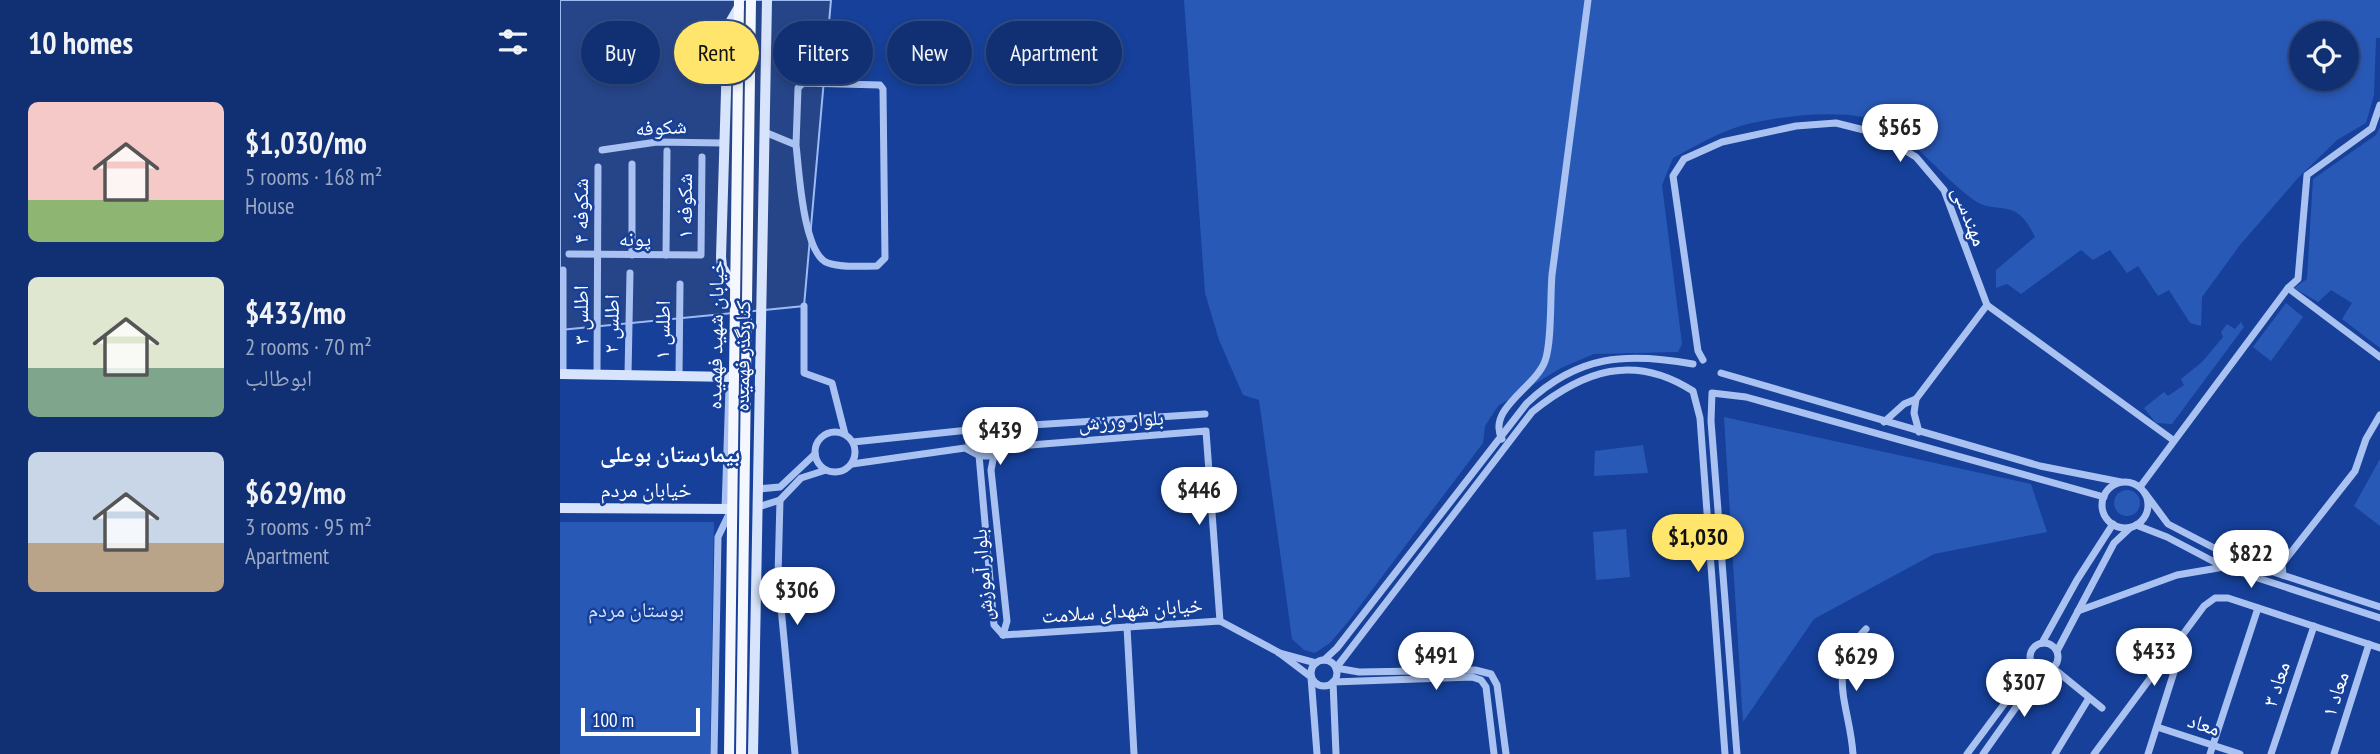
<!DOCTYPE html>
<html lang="en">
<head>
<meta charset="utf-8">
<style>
  :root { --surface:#103073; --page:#1e3c7b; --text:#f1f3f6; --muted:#9ca9c4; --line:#304b85; --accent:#ffe56b }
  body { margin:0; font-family:"PT Sans Narrow","Noto Naskh Arabic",sans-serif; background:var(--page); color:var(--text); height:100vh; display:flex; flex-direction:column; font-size:26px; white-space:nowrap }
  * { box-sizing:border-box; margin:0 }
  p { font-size:23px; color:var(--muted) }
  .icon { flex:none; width:38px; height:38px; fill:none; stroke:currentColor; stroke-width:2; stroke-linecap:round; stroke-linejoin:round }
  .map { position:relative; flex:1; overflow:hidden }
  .side { display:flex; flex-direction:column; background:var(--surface); width:560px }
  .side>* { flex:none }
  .top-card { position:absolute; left:21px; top:21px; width:665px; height:63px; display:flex; gap:14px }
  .tools { position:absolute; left:1729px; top:21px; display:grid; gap:14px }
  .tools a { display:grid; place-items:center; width:70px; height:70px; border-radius:50%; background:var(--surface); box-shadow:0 4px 10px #0003,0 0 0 2px var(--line); font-size:35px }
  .scale { position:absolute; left:21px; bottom:18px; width:119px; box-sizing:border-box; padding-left:7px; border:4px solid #fff; border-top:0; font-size:19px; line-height:24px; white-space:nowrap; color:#fff; -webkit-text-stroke:5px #164099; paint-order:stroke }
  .price { position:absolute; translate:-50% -60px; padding:0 16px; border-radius:24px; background:#fff; color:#222; font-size:23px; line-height:46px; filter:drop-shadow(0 2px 4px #0008) }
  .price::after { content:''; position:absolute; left:50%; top:42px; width:21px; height:16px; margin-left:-10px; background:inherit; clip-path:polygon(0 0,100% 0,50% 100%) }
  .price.current { background:var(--accent); color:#111 }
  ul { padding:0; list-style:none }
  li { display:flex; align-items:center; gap:21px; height:175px; padding:0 28px }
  li span { display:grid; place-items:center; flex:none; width:196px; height:140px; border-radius:10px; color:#555 }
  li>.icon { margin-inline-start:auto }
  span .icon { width:84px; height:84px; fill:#fffc; stroke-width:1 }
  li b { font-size:30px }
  h2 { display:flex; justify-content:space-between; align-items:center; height:84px; padding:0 28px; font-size:30px }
  .chip { padding:0 24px; border-radius:32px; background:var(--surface); box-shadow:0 4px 10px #0003,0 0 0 2px var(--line); font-size:24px; line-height:63px }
  .chip.current { background:var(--accent); color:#111 }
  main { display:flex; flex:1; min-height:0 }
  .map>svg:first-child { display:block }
  .green { fill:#2959b7; fill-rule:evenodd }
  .water { fill:#264588; stroke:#9cbbf5; stroke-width:2 }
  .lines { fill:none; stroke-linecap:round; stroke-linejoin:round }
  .street { stroke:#a9c2f2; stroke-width:7 }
  .secondary { stroke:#d8e4fc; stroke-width:10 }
  .primary { stroke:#f5f7ff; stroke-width:10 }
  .labels { text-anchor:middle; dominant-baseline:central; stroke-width:5; stroke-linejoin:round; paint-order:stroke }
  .street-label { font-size:21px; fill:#fff; stroke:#164099 }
  .park-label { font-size:21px; fill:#d1e0fc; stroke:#164099 }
  .neighbourhood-label { font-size:23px; font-weight:bold; fill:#fff; stroke:#164099 }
</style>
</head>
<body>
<main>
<section class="side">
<h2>10 homes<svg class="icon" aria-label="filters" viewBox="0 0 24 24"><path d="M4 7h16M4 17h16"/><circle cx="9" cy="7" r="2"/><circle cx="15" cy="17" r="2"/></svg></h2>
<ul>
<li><span style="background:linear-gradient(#f6c9c9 70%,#8fb573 0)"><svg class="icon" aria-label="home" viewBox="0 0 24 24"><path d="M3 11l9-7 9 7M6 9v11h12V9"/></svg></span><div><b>$1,030/mo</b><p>5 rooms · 168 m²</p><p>House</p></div></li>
<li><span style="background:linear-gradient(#dfe7d0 65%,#7fa58c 0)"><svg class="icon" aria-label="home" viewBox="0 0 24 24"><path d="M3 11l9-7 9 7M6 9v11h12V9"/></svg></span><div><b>$433/mo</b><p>2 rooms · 70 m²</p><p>ابوطالب</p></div></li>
<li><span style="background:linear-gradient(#c9d6e8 65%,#b9a48a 0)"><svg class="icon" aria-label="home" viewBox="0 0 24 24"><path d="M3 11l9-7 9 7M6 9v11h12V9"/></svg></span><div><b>$629/mo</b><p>3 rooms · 95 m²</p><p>Apartment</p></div></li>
</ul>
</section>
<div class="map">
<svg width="1820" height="754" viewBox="0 0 1820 754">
  <rect width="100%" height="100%" fill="#164099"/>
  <g class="green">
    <path d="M624,0H1820V38H1816L1814,95L1806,123L1777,140L1737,179L1680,245L1642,297L1641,326L1630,323L1609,290L1598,296L1578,266L1567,273L1550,250L1533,260L1521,250L1461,294L1447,284L1436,288V270L1475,237C1455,193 1436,218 1411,198C1382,176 1358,144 1327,125C1292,106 1217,116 1180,126C1157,133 1134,147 1113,158L1102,185L1122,344L1118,352L1034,354L1001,368L938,406L925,426L923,443L787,623L770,643L755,653L744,650L732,639L699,400L683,395L659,340L645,293ZM1741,33H1787V79H1741Z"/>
    <polygon points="1820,127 1820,348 1782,319 1792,303 1771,290 1758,302 1734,288 1747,279 1753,179 1816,135"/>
    <polygon points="1726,303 1743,317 1711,361 1693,347"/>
    <polygon points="1681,322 1684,327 1612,424 1596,423 1584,408 1604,392 1608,396 1624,385 1621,379 1642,362 1663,337 1661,332 1667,324 1675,329"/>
    <polygon points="1164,417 1471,484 1487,532 1374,554 1254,619 1183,722"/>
    <polygon points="1083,445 1088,473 1034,476 1035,451"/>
    <polygon points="1820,459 1820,526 1794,506"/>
    <circle cx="1567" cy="503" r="13"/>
    <polygon points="0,522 154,522 150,754 0,754"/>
    <polygon points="1066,529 1070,577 1036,580 1033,532"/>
  </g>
  <polygon class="water" points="0,0 271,0 244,306 0,330"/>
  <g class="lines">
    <g class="street">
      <path d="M207,133L236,145C239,169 243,255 268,263C282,268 302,266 317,266L325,258L323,89L320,85L243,83L238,88L236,145"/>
      <polyline points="42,150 97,142 163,143"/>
      <polyline points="9,254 141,255 142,157"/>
      <polyline points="72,255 72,164"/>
      <polyline points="106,255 107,151"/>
      <polyline points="1728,288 1820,357"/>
      <polyline points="244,306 244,373 272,383 285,434"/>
      <polyline points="1143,360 1138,351 1113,176 1124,159 1162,142 1236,126 1276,123 1316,133 1356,157 1384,190 1427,305 1613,440"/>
      <polyline points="1161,373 1480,466 1561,482"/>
      <polyline points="3,374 3,270"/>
      <polyline points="37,374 38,167"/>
      <polyline points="68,375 70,273"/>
      <polyline points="119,376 120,284"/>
      <polyline points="1356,399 1427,305"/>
      <circle cx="426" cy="438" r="18"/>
      <polyline points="1324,422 1344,404 1356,399 1354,413 1359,432"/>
      <polyline points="441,427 645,414"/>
      <circle cx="275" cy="452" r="20"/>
      <path d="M942,439C926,409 976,387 985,361C992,342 990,298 992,275C1004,184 1016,92 1028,0"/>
      <polyline points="293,442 409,430"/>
      <polyline points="438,452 458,446 646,431 660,621"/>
      <polyline points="419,455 434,625 443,635"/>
      <polyline points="434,455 431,470 447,621 443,635"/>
      <polyline points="292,464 405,448 416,454"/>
      <circle cx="1565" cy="505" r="23"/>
      <polyline points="1580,487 1728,288 1738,279 1747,175 1812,128 1820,105"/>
      <polyline points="198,489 220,487 255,454"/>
      <polyline points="1585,493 1608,524 1660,551 1695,566 1820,607"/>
      <polyline points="220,500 218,576 235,754"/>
      <polyline points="198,507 220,500 241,478 266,470"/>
      <polyline points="165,509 169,388"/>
      <polyline points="1576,525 1607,537 1664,567 1820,618"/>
      <polyline points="1723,575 1722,564 1795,471 1806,439 1820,415"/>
      <polyline points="1518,611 1617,575 1664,567"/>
      <polyline points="567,627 574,754"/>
      <polyline points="443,635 660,621 718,652 751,677 757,754"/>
      <circle cx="1484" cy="657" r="14"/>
      <polyline points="1482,643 1517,580 1553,524"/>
      <polyline points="1497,651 1554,543 1570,528"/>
      <polyline points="719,653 756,663"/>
      <path d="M764,660L777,648L967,403C1018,355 1066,352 1133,364"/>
      <circle cx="764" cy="673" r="13"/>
      <polyline points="1493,668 1542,708"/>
      <polyline points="1597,727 1680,754"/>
      <polyline points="154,754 158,537 170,512"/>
      <polyline points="776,754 773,682 912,677 921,680 926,687 934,754"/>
      <path d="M946,754L937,685L931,674L915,670L799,672L776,668L972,412C1024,370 1074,353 1133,391L1140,418L1165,754"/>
      <polyline points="1177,754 1151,421 1152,393 1186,397 1544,497"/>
      <path d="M1293,754C1290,705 1264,671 1306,629"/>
      <polyline points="1407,754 1462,680 1470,662"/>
      <polyline points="1423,754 1471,686 1488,671"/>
      <polyline points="1495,754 1529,698"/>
      <polyline points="1534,754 1644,606 1655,598 1668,598 1820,648"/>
      <polyline points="1588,754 1614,672 1611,650"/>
      <polyline points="1650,754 1698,608"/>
      <polyline points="1711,754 1754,626"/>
      <polyline points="1774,754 1809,644"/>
    </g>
    <g class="secondary">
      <polyline points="175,289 162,267 161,257 168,26 179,7"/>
      <polyline points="0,374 174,377"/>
      <polyline points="0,508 172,509"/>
      <polyline points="193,754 207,0"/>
    </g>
    <g class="primary">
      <polyline points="169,754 179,0"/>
      <polyline points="181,754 191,0"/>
    </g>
  </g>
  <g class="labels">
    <g class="street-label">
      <text transform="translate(101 127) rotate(-3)">شکوفه</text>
      <text transform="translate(124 206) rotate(-90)">شکوفه ۱</text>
      <text transform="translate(20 211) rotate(-90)">شکوفه ۴</text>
      <text transform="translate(1410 216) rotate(69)">مهندسی</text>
      <text x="75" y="238">پونه</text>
      <text transform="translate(20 315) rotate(-90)">اطلس ۳</text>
      <text transform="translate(51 324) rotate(-89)">اطلس ۲</text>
      <text transform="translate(102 330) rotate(-89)">اطلس ۱</text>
      <text transform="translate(155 335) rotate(-89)">خیابان شهید فهمیده</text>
      <text transform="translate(182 356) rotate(-89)">کنارگذر فهمیده</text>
      <text transform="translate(561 420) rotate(-4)">بلوار ورزش</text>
      <text x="86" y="489">خیابان مردم</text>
      <text transform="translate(422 575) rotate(-94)">بلوار آموزش</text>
      <text transform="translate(562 610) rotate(-4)">خیابان شهدای سلامت</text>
      <text transform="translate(1716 684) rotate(-72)">معاد ۳</text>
      <text transform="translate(1775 694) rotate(-72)">معاد ۱</text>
      <text transform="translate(1644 724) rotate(18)">معاد</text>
    </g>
    <g class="park-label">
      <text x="76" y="609">بوستان مردم</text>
    </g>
    <g class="neighbourhood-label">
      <text x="110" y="453">بیمارستان بوعلی</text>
    </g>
  </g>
</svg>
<div class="tools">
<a><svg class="icon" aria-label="locate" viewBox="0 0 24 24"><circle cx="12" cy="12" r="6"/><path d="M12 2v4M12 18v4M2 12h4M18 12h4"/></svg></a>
</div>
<div class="scale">100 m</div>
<b class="price" style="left:1340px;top:164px">$565</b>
<b class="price" style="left:440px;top:467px">$439</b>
<b class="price" style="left:639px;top:527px">$446</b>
<b class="price current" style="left:1138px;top:574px">$1,030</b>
<b class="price" style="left:1691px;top:590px">$822</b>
<b class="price" style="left:237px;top:627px">$306</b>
<b class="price" style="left:1594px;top:688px">$433</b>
<b class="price" style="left:876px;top:692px">$491</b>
<b class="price" style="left:1296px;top:693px">$629</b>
<b class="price" style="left:1464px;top:719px">$307</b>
<div class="top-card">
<a class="chip">Buy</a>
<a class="chip current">Rent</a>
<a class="chip">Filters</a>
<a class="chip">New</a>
<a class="chip">Apartment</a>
</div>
</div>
</main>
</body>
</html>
